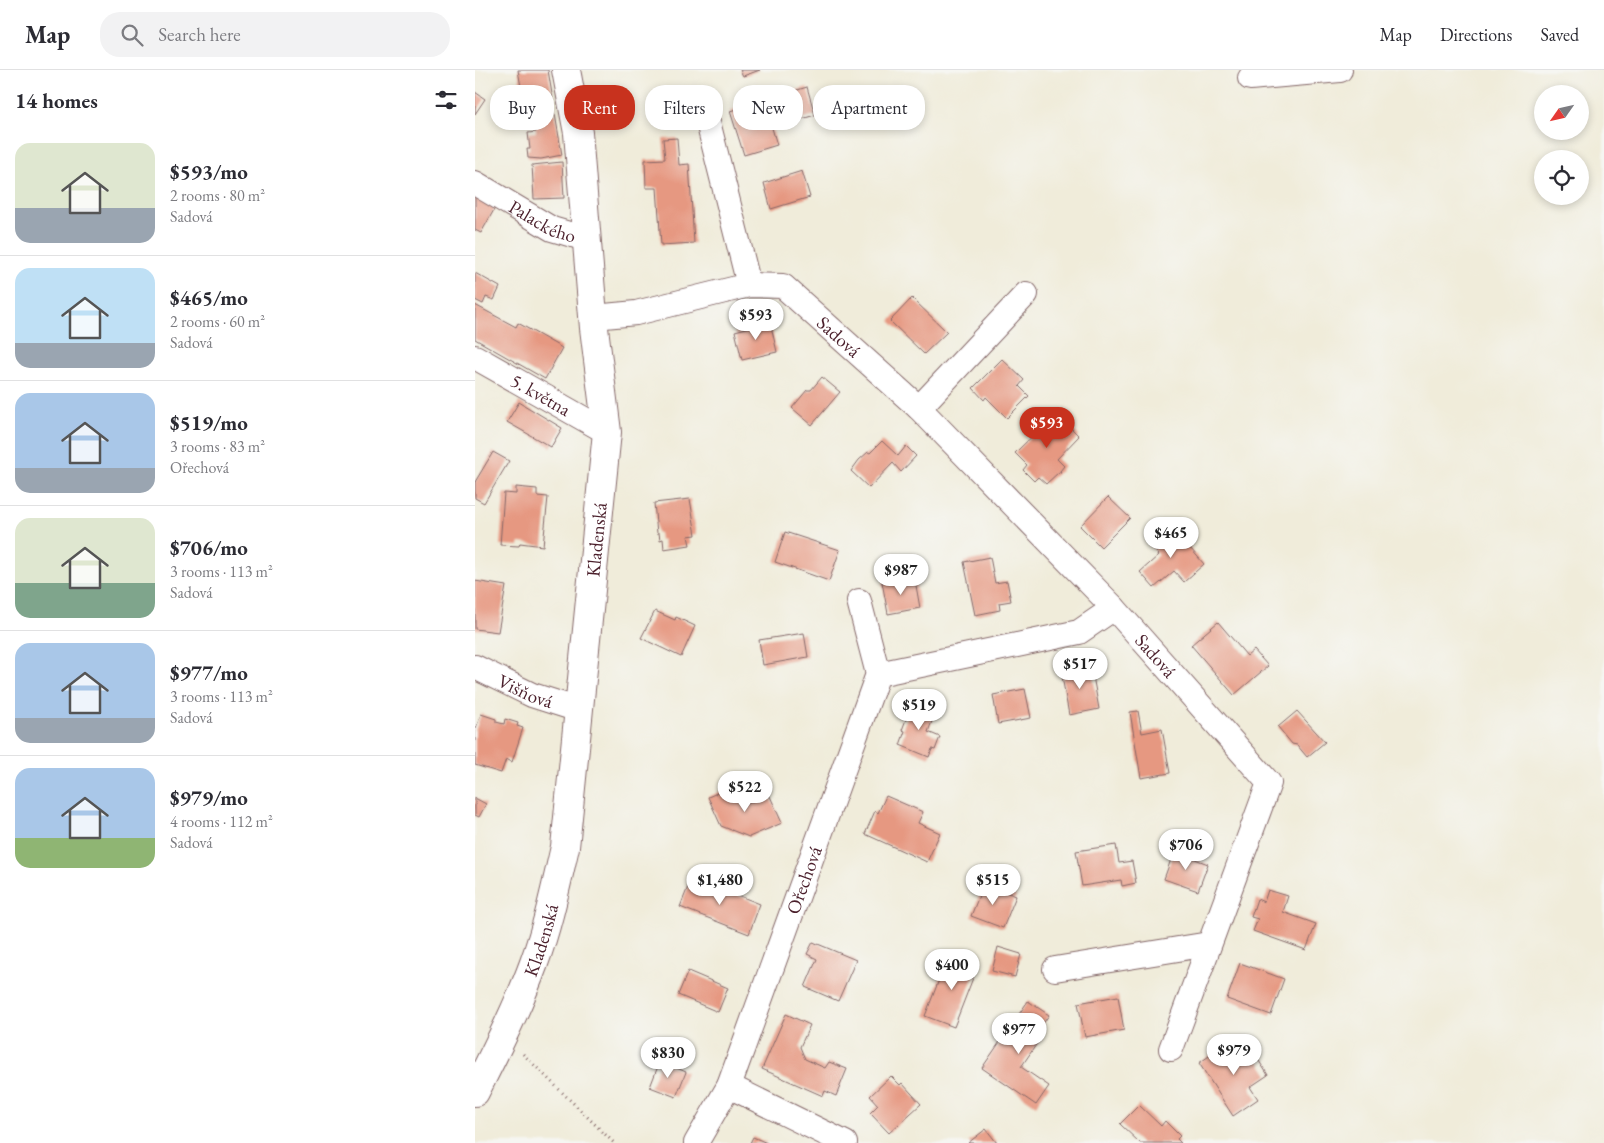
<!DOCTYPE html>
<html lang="en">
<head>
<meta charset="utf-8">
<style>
  :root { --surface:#fff; --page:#f2f2f3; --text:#2b2b33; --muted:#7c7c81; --line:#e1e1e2; --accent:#c8321e }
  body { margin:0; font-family:"EB Garamond",serif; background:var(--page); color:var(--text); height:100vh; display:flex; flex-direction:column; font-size:19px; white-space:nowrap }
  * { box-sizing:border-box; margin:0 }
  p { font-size:16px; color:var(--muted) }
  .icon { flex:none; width:28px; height:28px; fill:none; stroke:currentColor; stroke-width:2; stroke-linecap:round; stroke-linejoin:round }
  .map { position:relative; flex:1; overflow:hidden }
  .details { display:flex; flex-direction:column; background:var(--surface); width:475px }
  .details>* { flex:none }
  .hud { position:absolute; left:15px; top:15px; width:475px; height:45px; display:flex; gap:10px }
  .needle { width:32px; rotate:236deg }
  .buttons { position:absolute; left:1059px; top:15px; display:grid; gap:10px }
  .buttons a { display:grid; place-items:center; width:55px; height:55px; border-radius:50%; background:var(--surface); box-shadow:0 2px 8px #0003; font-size:25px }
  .price { position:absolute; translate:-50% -42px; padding:0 11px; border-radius:18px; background:#fff; color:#222; font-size:16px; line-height:32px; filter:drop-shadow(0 1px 2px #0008) }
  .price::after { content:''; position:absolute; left:50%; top:30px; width:15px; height:11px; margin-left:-8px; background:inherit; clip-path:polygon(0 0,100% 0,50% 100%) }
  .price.active { background:var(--accent); color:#fff }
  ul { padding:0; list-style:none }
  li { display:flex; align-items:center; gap:15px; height:125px; padding:0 15px }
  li+li { border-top:1px solid var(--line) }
  li span { display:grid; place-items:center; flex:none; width:140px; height:100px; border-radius:15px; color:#555 }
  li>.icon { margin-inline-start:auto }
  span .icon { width:60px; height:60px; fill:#fffc; stroke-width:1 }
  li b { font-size:21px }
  h2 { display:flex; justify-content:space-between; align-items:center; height:60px; padding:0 15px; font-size:21px }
  .tag { padding:0 18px; border-radius:20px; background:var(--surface); box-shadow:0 2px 8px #0003; font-size:18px; line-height:45px }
  .tag.active { background:var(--accent); color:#fff }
  header { display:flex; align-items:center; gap:30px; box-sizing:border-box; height:70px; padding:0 25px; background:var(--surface); border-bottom:1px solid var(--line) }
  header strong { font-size:24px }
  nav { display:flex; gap:28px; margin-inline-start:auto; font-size:18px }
  .search { width:350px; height:45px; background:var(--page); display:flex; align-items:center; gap:12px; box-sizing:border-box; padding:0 18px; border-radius:20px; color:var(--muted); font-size:19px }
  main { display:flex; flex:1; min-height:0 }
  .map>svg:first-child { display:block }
  .building { fill:#e69881 }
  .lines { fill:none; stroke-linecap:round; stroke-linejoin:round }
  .street-casing { stroke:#846768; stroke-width:26 }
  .secondary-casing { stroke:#846768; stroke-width:30 }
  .path { stroke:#846768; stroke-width:3; stroke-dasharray:1 4; stroke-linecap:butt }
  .street { stroke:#fff; stroke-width:24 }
  .secondary { stroke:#fff; stroke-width:28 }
  .labels { text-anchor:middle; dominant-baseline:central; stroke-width:4; stroke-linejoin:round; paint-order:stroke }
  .street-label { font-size:19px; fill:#4a1f2b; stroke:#f6f6f2 }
</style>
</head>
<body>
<header>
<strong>Map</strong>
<div class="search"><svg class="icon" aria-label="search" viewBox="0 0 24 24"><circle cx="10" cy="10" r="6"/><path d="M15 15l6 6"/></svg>Search here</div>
<nav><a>Map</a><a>Directions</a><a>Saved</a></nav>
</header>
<main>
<section class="details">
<h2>14 homes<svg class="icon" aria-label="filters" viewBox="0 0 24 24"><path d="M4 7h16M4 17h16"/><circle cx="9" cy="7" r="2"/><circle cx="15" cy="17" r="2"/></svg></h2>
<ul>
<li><span style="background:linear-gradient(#dfe7d0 65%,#9aa5b1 0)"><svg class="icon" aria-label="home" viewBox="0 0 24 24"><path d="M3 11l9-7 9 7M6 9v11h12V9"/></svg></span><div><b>$593/mo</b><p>2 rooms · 80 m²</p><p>Sadová</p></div></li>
<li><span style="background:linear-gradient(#bfe0f5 75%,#9aa5b1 0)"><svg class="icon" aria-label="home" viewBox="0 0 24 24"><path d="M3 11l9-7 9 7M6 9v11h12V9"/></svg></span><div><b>$465/mo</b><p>2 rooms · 60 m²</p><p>Sadová</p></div></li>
<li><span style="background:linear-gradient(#a9c7e8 75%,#9aa5b1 0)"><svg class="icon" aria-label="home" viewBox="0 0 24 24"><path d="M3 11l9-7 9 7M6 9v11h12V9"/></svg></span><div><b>$519/mo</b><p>3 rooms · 83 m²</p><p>Ořechová</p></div></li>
<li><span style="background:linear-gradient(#dfe7d0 65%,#7fa58c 0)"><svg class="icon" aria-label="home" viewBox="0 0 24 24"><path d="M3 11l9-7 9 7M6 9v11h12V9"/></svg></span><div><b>$706/mo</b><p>3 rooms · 113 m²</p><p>Sadová</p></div></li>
<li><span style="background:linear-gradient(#a9c7e8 75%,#9aa5b1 0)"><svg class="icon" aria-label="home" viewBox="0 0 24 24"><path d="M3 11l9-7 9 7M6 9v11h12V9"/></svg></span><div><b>$977/mo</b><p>3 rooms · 113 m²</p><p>Sadová</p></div></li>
<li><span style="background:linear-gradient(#a9c7e8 70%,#8fb573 0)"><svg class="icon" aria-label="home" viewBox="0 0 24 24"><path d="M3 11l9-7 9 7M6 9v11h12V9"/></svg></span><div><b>$979/mo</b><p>4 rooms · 112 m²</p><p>Sadová</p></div></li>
</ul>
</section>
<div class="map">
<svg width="1129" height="1073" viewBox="0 0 1129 1073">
  <rect width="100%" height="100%" fill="#f6f6f2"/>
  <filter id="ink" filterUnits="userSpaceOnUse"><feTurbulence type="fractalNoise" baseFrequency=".02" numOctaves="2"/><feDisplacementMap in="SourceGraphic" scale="10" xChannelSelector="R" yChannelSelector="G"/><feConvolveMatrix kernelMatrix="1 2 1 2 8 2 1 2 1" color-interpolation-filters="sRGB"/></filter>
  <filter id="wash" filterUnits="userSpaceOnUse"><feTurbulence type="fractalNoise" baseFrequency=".0096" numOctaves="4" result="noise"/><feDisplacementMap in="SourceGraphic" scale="20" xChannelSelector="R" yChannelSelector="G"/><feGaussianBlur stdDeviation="1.12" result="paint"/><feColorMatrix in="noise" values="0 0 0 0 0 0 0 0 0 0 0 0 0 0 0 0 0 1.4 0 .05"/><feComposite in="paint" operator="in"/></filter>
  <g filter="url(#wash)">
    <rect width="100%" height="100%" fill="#f0ecda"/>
    <g id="blocks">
      <g class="building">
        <polygon points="43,0 73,0 78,30 49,34"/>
        <polygon points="265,0 285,0 268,6"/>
        <polygon points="332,17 340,45 297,58 302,75 269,85 255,41"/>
        <polygon points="0,22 10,29 0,44"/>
        <polygon points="80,44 87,85 66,89 53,88 52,79 55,79 53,63 61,62 59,47"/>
        <polygon points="202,68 204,95 214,94 219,173 186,175 182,118 171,118 170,90 190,89 188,69"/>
        <polygon points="87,92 89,128 59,129 57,95"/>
        <polygon points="327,101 335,127 296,139 289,113"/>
        <polygon points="0,127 20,138 6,163 0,160"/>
        <polygon points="0,203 25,217 19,230 11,227 8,234 0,230"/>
        <polygon points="437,228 472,262 449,284 415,251"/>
        <polygon points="0,235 41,257 43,253 87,278 70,309 0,269"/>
        <polygon points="295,252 302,282 267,290 260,261"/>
        <polygon points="527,289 549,310 544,316 554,326 532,348 511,327 509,330 498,318"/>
        <polygon points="347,307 365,322 337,355 317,338 332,320 336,320"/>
        <polygon points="44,332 87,358 76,377 32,352"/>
        <polygon points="581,343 604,366 582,389 589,396 585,401 586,402 584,402 571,414 563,407 559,411 548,400 552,395 540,383"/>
        <polygon points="407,371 423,386 431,376 441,386 426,402 418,393 394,418 376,401 384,390 393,382 395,383"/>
        <polygon points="18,382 34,391 9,433 0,428 0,412"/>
        <polygon points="41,417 62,419 62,426 73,427 68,476 45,473 44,476 25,475 29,423 41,424"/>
        <polygon points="633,427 655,448 626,477 605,456"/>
        <polygon points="215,429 221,465 213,466 215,475 189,479 188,469 185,470 184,463 182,463 179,433"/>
        <polygon points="695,455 729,494 709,512 699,501 679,518 665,502 684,485 674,474"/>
        <polygon points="310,462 365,480 354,511 300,492"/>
        <polygon points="515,487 520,513 532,511 536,531 524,533 525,540 500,545 489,492"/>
        <polygon points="424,509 425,512 440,510 445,538 413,544 407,512"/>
        <polygon points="0,511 31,516 23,562 0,559"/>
        <polygon points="180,541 200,550 201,547 220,556 206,587 166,568"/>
        <polygon points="743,552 772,586 779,580 793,596 759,625 716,575"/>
        <polygon points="329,563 333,587 288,595 284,570"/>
        <polygon points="616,595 624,639 594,645 586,601"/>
        <polygon points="550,619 556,648 523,654 518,625"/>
        <polygon points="437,634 460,643 453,662 465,667 460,680 457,679 454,687 425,675 430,661 427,660"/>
        <polygon points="663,641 667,663 687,659 695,703 666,708 655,642"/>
        <polygon points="822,641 850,672 832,687 822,675 817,674 803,657"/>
        <polygon points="6,644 21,649 21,652 29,654 30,649 43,653 42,656 48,658 37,692 31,689 26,703 0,695 0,661"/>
        <polygon points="256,717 262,731 271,734 294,724 307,753 274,767 246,756 233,727"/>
        <polygon points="411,726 448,742 443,753 465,763 452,792 390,764 400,741 403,743"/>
        <polygon points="0,728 11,734 4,747 0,745"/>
        <polygon points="641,775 644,793 657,791 661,813 647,816 646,810 607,816 601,781"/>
        <polygon points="699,781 733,794 723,821 689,809"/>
        <polygon points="217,807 285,834 274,864 205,837"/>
        <polygon points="509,813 541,826 528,858 496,846"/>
        <polygon points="793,820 813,826 808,842 841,854 831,880 778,861 783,849 776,847 782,829 789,832"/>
        <polygon points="338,872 381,890 363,931 330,917 342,889 332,884"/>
        <polygon points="523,877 546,884 540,907 517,901"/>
        <polygon points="474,884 503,895 479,957 450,946"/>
        <polygon points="765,893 809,909 796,945 752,929"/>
        <polygon points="213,901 253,918 243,942 203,925"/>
        <polygon points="643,926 649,960 610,967 603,933"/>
        <polygon points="553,931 574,945 560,965 565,969 546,997 574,1016 561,1035 507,998"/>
        <polygon points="311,944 335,955 325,977 330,989 350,998 354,992 372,999 361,1026 350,1021 348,1026 287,999"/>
        <polygon points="746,972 755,985 773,974 793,1005 775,1017 783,1029 758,1046 724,993 740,982 738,977"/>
        <polygon points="185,991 211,1002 201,1027 175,1017"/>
        <polygon points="416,1006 425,1015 427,1013 446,1034 414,1063 395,1043 403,1035 395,1026"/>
        <polygon points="664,1035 686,1056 690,1051 705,1066 702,1069 706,1073 665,1073 645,1054"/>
        <polygon points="511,1059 522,1073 493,1073"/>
        <polygon points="278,1067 292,1073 275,1073"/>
      </g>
    </g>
  </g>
  <g filter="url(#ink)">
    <use href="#blocks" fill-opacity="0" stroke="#846768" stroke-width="1"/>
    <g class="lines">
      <defs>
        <g id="street">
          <polyline points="775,8 865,0"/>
          <polyline points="228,32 274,215"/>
          <path id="s1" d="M0,113L77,159L111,169"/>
          <path id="s2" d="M119,247L161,243L274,215L308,216L444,338L639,538L794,713L696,979"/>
          <path id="s3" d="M0,287L132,362"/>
          <polyline points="444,338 551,224"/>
          <polyline points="384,531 403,604"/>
          <path id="s4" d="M0,597L57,625L104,640"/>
          <polyline points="580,899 734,874"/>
          <polyline points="254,1016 370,1073"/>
          <path id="s5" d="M221,1073L254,1016L403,604L604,562L639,538"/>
        </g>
        <g id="secondary">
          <path id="s6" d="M0,1022C21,980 43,937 59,893C73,855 81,816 90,777L132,362L119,258L103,63L91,0"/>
        </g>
      </defs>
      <use href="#street" class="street-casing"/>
      <use href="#secondary" class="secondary-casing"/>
      <polyline class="path" points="48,984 139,1073"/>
      <use href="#street" class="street"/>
      <use href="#secondary" class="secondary"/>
    </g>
  </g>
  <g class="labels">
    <g class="street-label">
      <text stroke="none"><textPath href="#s1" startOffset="78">Palackého</textPath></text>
      <text stroke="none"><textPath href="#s2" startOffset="268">Sadová</textPath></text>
      <text stroke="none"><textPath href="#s3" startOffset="76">5. května</textPath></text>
      <text stroke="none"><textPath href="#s6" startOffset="571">Kladenská</textPath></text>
      <text stroke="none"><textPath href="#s2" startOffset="718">Sadová</textPath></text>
      <text stroke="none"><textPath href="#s4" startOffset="56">Višňová</textPath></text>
      <text stroke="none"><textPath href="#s5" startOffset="285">Ořechová</textPath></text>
      <text stroke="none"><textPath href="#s6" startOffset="166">Kladenská</textPath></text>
    </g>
  </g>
</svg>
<div class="buttons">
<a><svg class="needle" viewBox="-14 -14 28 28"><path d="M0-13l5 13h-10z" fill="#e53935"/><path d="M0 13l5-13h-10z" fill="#7c7c81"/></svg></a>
<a><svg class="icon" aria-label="locate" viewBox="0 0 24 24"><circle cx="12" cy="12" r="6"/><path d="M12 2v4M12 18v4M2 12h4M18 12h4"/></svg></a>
</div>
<b class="price" style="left:281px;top:271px">$593</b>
<b class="price active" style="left:572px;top:379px">$593</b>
<b class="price" style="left:696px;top:489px">$465</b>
<b class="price" style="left:426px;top:526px">$987</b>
<b class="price" style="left:605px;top:620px">$517</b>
<b class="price" style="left:444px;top:661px">$519</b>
<b class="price" style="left:270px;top:743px">$522</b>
<b class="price" style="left:711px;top:801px">$706</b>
<b class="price" style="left:245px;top:836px">$1,480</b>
<b class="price" style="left:518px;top:836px">$515</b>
<b class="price" style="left:477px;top:921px">$400</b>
<b class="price" style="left:544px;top:985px">$977</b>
<b class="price" style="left:759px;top:1006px">$979</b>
<b class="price" style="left:193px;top:1009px">$830</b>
<div class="hud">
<a class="tag">Buy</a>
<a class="tag active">Rent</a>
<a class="tag">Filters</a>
<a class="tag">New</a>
<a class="tag">Apartment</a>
</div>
</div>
</main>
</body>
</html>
